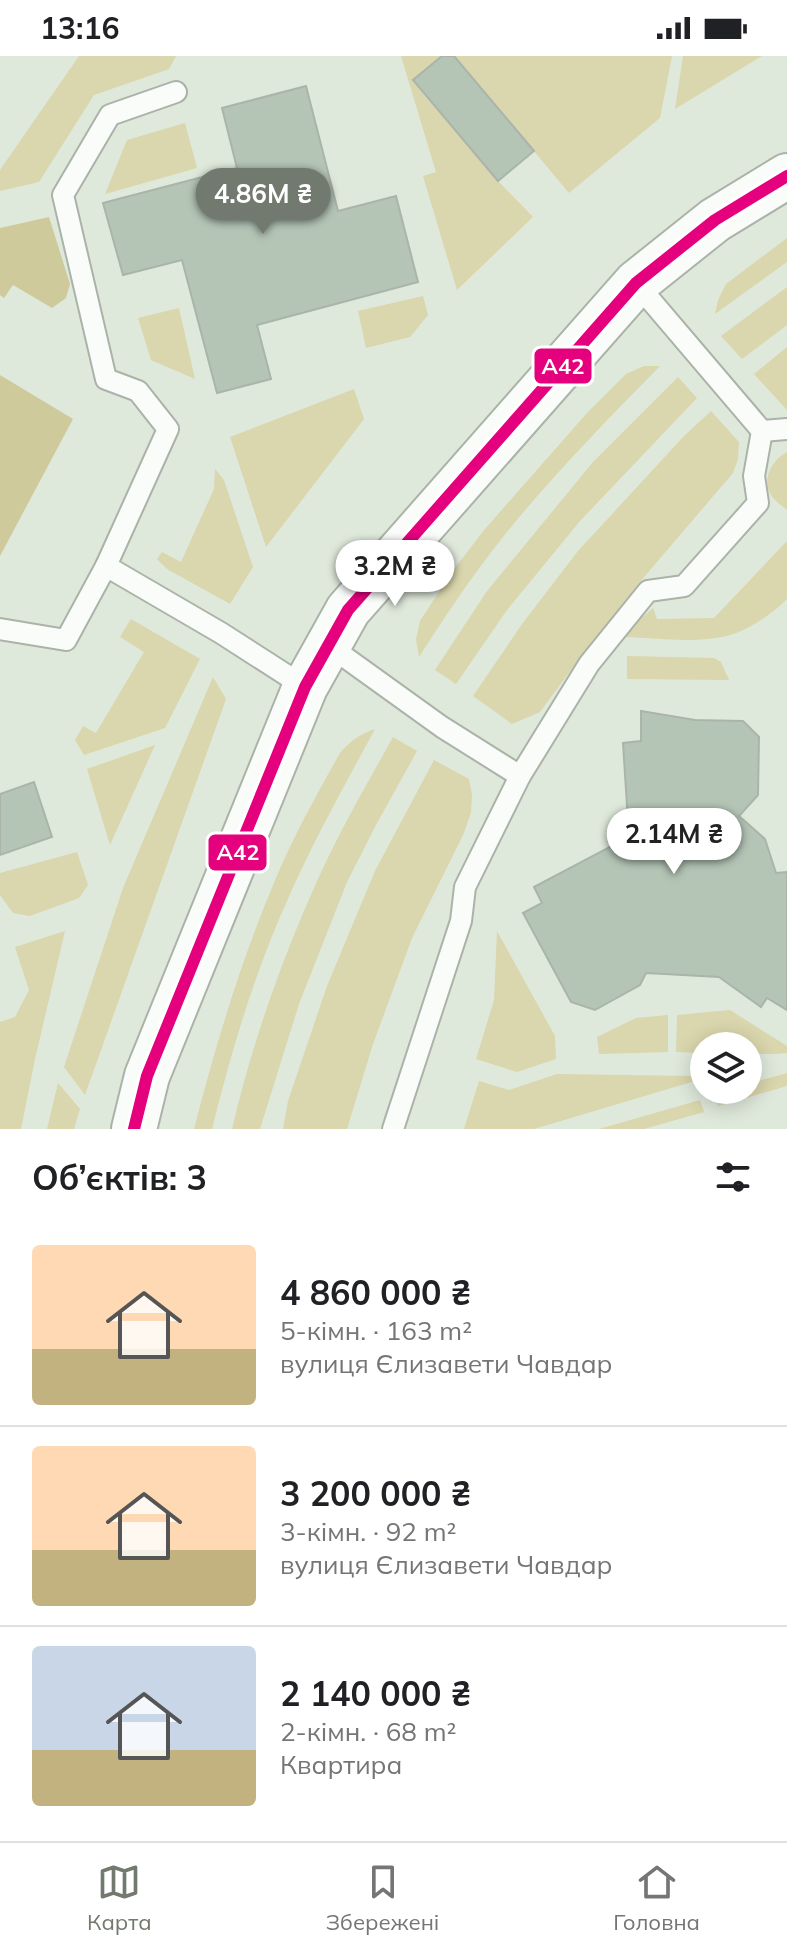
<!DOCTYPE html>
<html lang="uk">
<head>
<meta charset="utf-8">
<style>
  :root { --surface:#fff; --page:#f6f6f6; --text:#202124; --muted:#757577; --line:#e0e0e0; --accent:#727a6f }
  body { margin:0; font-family:Mulish,sans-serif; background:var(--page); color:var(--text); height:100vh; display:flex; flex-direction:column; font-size:30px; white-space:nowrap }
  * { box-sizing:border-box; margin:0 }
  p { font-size:26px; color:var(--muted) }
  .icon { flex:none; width:44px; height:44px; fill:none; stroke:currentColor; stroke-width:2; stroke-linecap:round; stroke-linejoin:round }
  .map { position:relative; height:1073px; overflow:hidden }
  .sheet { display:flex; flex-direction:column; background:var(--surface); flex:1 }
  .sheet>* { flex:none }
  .fabs { position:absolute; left:690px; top:976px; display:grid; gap:16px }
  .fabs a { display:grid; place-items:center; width:72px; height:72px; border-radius:50%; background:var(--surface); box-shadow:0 4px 20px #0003; font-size:40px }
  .price { position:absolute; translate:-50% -68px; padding:0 18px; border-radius:28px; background:#fff; color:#222; font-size:26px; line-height:52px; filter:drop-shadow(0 2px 4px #0008) }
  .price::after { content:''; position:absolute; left:50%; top:48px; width:24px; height:18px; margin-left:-12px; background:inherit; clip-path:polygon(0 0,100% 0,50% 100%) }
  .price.current { background:var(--accent); color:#fff }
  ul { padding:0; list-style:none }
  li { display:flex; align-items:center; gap:24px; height:200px; padding:0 32px }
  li+li { border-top:2px solid var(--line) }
  li span { display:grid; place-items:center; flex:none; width:224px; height:160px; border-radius:8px; color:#555 }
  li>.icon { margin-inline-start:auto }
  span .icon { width:96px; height:96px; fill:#fffc; stroke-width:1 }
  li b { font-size:34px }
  h2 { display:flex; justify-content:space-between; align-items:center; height:96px; padding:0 32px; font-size:34px }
  .status { display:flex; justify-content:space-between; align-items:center; height:56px; padding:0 40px; background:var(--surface); direction:ltr }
  .status svg { height:22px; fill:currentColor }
  .dock { display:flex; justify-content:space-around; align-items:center; height:112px; border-top:2px solid var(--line); background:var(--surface); font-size:22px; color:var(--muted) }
  .dock a { display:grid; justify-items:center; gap:4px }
  .dock .current { color:var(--accent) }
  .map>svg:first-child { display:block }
  .green { fill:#dad6ad }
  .forest { fill:#ceca9c }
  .building { fill:#b4c5b6; stroke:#aab4aa; stroke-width:2 }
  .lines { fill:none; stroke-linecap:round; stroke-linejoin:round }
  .service-casing { stroke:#abb3a8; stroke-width:24 }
  .tertiary-casing { stroke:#abb3a8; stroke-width:48 }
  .service { stroke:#fafcfa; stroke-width:20 }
  .tertiary { stroke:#fafcfa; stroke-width:44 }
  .bus-1-casing { stroke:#fff; stroke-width:18 }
  .bus-1 { stroke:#e5007d; stroke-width:12 }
  .line-badge { stroke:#fff; stroke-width:3 }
  .badge-label { font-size:22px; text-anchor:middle; font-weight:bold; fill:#fff }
</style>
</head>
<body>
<div class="status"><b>13:16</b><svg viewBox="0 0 49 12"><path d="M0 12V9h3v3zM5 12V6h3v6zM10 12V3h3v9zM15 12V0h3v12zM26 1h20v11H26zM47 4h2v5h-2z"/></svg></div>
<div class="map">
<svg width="787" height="1073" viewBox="0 0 787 1073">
  <rect width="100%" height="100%" fill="#dfe9db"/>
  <g class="green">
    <polygon points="79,0 176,0 169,13 94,39 39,126 0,135 0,114"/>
    <polygon points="401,0 442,0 414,24 498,125 533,161 457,234 423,120 436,116"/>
    <polygon points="454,0 672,0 660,62 569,137"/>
    <polygon points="683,0 762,0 675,53"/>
    <polygon points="185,67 197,112 105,138 127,84"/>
    <polygon points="787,182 787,206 715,258 718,244 726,228"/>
    <polygon points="787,231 787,269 742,303 721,280"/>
    <polygon points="423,240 428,259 410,281 366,292 358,255"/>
    <polygon points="179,252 195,323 151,304 138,262"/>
    <polygon points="787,291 787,354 754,318"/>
    <path d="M644,310H660C605,366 549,423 499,486C470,523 444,562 419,601L416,583L420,565L454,513L485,473L587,357L626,318Z"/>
    <polygon points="678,321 697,342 580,465 507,554 456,628 435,614 487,535 593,406"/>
    <polygon points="354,333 364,363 266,491 230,381"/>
    <polygon points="711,355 739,386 738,403 733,417 639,527 588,591 540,656 512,668 473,640 522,568 578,495 684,380"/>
    <path d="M787,396V454C781,449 772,443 769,435C763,419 774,403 787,396Z"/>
    <polygon points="215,413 224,424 253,511 230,548 167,513 157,503 162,496 181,506 214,433"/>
    <path d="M787,485V543C771,559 745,577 722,581C694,587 655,582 625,581L639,564L653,552L657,563L714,562Z"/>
    <polygon points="131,563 200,603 165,672 84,699 75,684 83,670 96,677 144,596 120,581"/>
    <polygon points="627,600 714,602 721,606 729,624 627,623"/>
    <polygon points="213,621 226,643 85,1039 64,1011 123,832"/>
    <path d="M375,673C346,727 316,780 291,836C256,912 232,992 212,1073H194C216,988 241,904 276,822C294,779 317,738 340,697C350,685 360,678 375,673Z"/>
    <path d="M393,681L417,695L376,769L347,826L299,948L260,1073H232C252,987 282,903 318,823C340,774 367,728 393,681Z"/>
    <polygon points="155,689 110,789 87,713"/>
    <polygon points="434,704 469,723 472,739 471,756 464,777 412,882 373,988 347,1073 283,1073 288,1045 327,930 375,815"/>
    <polygon points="77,796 88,829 79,842 30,860 13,857 0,839 0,817"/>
    <polygon points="65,875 35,1003 21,1073 0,1073 0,966 15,961 29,934 15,891"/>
    <polygon points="497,875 555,980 556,1003 517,1016 476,1003 494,944"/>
    <polygon points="730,954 787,990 787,997 775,998 748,998 748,990 704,990 704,997 676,996 677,959"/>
    <polygon points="668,959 668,996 599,998 597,981 636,962"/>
    <polygon points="787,1017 787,1030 718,1050 715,1038 728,1034 748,1034 748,1028"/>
    <polygon points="557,1018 694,1020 695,1025 534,1073 464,1073 479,1025 509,1034"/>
    <polygon points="58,1027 80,1053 74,1073 47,1073"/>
    <polygon points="700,1044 704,1056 644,1073 599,1073"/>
  </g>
  <g class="forest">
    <polygon points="49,161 70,228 66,242 52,252 13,229 4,242 0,239 0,172"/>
    <polygon points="0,319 73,363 0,500"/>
  </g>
  <g class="building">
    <polygon points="442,0 454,0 534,95 498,125 413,24"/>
    <polygon points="306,30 338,155 396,140 418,226 257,269 271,323 217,337 182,204 123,219 103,147 237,112 222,52"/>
    <polygon points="641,655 695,664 743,665 759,681 758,739 739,760 765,783 776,817 787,816 787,954 767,942 761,951 719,921 646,917 640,929 595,954 571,946 523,857 542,847 534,831 629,781 623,687 641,685"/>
    <polygon points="34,726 52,781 0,799 0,738"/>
  </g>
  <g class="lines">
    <defs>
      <g id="service">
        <polyline points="762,375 787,373"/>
        <polyline points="106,510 168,373 138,335 106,323 63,139 110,59 176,36"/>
        <polyline points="0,573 66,584 106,510 221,577 305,631"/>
        <polyline points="328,589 442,671 520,720 465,831 461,865 393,1073"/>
        <polyline points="520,720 589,608 648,535 684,530 758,447 754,420 762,375 636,227"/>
      </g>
      <polyline id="tertiary" points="134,1073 147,1020 305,631 348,554 636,227 715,164 787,120"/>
    </defs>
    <use href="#service" class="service-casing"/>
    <use href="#tertiary" class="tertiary-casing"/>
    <use href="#service" class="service"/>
    <use href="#tertiary" class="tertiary"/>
    <defs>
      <polyline id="bus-1" points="134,1073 147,1020 305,631 348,554 636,227 715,164 787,120"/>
    </defs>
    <use href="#bus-1" class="bus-1-casing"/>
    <use href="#bus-1" class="bus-1"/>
  </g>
  <g class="line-badge">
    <rect x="533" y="291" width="60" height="38" rx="8" fill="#e5007d"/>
    <rect x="207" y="777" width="61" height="39" rx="8" fill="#e5007d"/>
  </g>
  <g class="badge-label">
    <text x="563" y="318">А42</text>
    <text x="238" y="804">А42</text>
  </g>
</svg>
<div class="fabs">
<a><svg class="icon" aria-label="layers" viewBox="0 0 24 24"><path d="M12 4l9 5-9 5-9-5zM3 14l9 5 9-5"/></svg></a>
</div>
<b class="price current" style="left:263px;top:180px">4.86M ₴</b>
<b class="price" style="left:395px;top:552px">3.2M ₴</b>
<b class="price" style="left:674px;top:820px">2.14M ₴</b>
</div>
<section class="sheet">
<h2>Об’єктів: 3<svg class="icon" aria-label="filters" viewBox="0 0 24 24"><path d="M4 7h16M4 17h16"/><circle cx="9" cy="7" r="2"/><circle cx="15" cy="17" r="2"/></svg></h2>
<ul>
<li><span style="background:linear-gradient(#ffd9b3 65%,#c2b280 0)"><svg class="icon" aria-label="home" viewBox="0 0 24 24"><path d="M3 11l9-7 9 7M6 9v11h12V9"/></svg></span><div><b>4 860 000 ₴</b><p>5-кімн. · 163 m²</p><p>вулиця Єлизавети Чавдар</p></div></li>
<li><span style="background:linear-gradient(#ffd9b3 65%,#c2b280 0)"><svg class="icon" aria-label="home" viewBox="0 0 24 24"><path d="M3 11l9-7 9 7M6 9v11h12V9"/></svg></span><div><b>3 200 000 ₴</b><p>3-кімн. · 92 m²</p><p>вулиця Єлизавети Чавдар</p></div></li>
<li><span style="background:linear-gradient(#c9d6e8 65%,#c2b280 0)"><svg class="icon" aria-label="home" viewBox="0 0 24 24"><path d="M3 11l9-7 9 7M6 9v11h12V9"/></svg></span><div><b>2 140 000 ₴</b><p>2-кімн. · 68 m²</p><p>Квартира</p></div></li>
</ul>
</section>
<nav class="dock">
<a class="current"><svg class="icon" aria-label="map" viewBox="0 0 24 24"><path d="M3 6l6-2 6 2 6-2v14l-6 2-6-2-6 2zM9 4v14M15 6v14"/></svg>Карта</a>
<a><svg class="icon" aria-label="saved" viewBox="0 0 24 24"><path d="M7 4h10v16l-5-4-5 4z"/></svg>Збережені</a>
<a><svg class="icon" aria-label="home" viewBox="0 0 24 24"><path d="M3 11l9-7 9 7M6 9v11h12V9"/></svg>Головна</a>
</nav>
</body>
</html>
